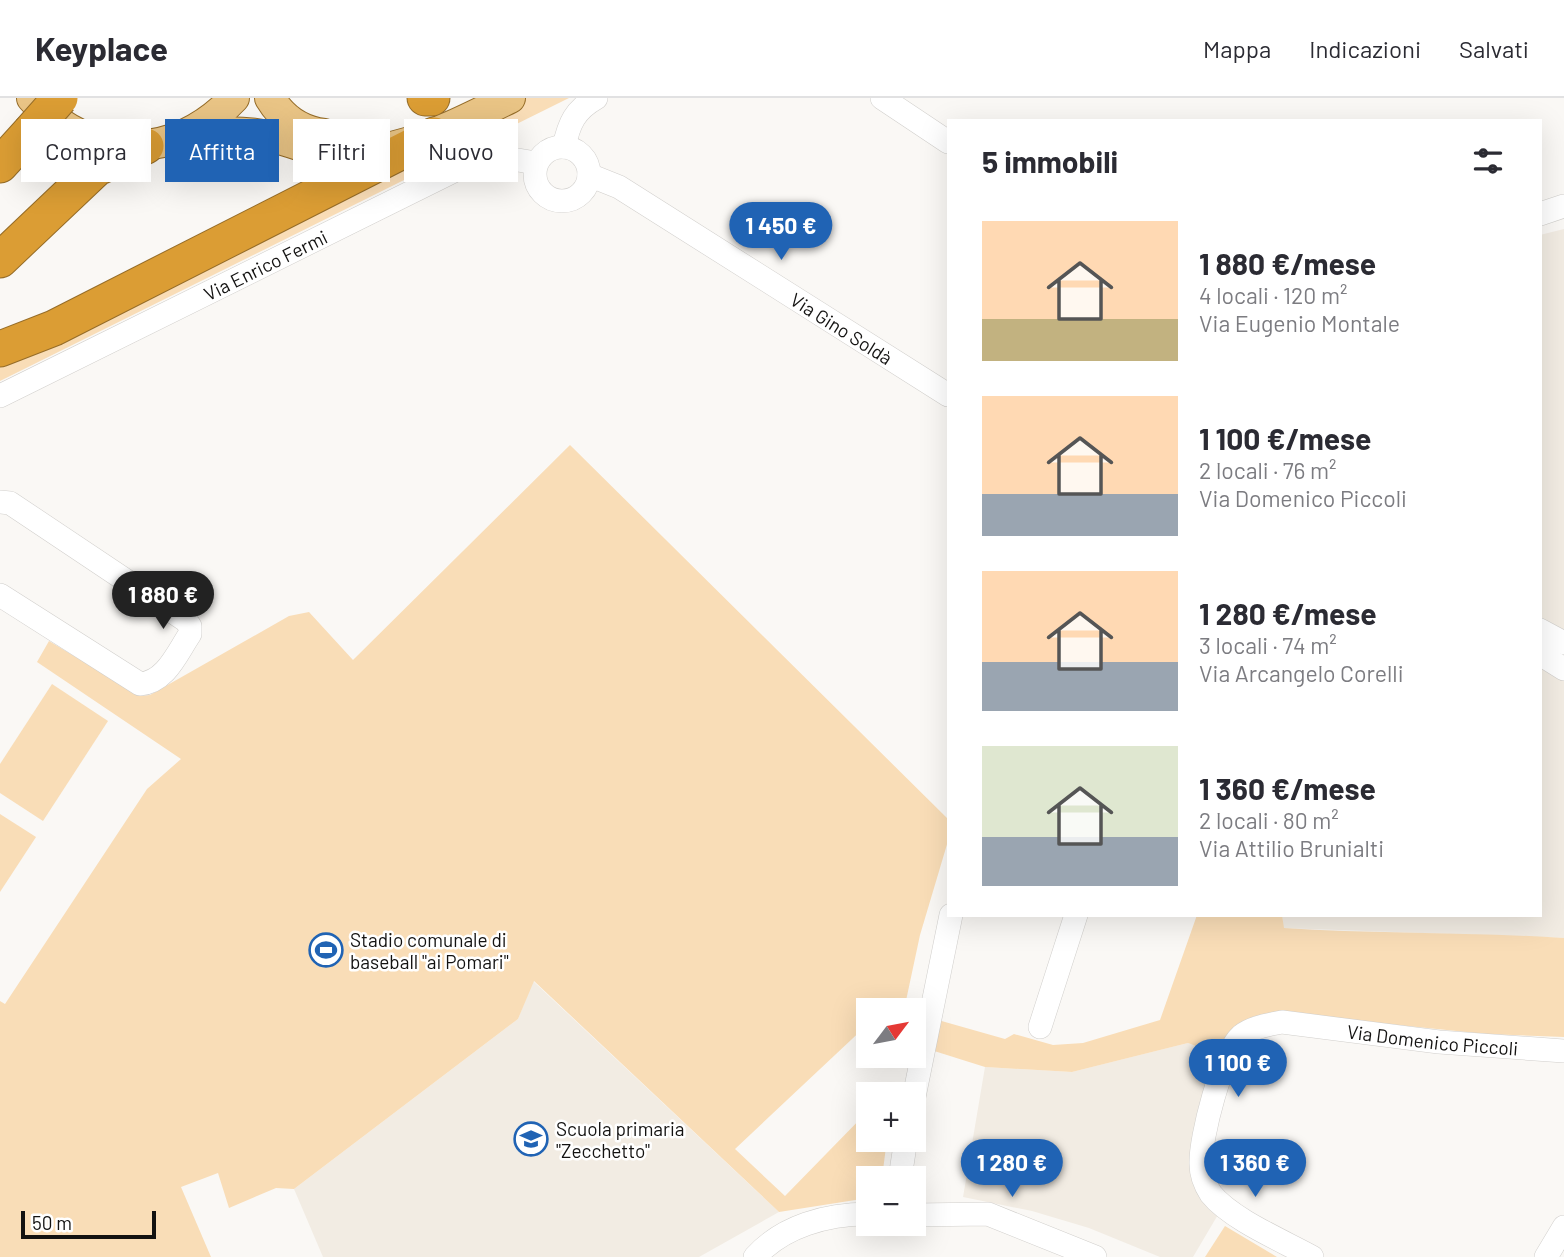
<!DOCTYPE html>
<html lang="it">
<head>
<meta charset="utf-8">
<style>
  :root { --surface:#fff; --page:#f7f7f7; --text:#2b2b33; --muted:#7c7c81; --line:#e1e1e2; --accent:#2063b4 }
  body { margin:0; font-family:Barlow,sans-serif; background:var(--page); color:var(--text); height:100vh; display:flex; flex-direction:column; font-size:26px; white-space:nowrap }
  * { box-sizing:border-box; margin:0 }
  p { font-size:23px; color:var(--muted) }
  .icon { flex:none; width:38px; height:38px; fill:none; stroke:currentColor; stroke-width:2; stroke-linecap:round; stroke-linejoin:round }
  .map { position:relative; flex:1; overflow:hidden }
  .sheet { position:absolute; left:947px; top:21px; width:595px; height:798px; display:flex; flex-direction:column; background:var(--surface); border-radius:0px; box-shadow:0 7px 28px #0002 }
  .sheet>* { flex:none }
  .banner { position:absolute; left:21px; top:21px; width:665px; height:63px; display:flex; gap:14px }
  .needle { width:46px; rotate:58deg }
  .tools { position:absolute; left:856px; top:900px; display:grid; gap:14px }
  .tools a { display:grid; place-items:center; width:70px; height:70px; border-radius:0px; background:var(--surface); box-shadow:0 7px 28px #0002; font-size:35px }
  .scale { position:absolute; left:21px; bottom:18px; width:135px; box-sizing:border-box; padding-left:7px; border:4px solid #131211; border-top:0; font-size:19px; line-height:24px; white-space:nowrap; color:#131211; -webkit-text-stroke:5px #fff; paint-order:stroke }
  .price { position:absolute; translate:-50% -60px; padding:0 16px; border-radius:24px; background:var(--accent); color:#fff; font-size:23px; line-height:46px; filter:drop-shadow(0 2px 4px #0008) }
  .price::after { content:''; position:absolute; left:50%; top:42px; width:21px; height:16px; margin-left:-10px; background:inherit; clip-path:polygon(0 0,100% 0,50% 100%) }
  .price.selected { background:#222; color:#fff }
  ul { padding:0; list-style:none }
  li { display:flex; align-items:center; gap:21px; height:175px; padding:0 35px }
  li span { display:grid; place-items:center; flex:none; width:196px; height:140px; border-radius:0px; color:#555 }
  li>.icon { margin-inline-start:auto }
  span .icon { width:84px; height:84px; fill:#fffc; stroke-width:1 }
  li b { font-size:30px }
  h2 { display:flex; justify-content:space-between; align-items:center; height:84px; padding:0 35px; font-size:30px }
  .tag { padding:0 24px; border-radius:0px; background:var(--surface); box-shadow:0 7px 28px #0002; font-size:24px; line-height:63px }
  .tag.selected { background:var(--accent); color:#fff }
  header { display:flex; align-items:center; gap:42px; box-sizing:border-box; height:98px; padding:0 35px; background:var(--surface); border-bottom:2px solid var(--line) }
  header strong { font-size:33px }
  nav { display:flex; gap:38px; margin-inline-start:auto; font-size:24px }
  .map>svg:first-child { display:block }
  .built { fill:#f2ece3 }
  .green { fill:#f9ddb7 }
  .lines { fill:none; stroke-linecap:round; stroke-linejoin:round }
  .minor-casing { stroke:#d1cfcc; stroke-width:24 }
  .major-casing { stroke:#956c28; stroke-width:32 }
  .highway-casing { stroke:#956c28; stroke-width:37 }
  .minor { stroke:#fff; stroke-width:23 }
  .major { stroke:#e9c485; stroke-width:30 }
  .highway { stroke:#db9d34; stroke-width:35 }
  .highway-bridge-casing { stroke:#956c28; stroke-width:37; stroke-linecap:butt }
  .highway-bridge { stroke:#db9d34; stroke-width:35 }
  .labels { text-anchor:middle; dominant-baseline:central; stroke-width:5; stroke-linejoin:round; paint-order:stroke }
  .street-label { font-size:19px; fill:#131211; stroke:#fff }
  .poi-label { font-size:19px; fill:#131211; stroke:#fff; text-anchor:start }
</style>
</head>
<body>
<header>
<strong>Keyplace</strong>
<nav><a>Mappa</a><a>Indicazioni</a><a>Salvati</a></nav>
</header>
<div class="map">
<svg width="1564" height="1159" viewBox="0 0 1564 1159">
  <rect width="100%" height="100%" fill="#faf8f5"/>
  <g class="built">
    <polygon points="1564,131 1564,840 1283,830 1282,817 1540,817 1540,137"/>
    <polygon points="533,883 779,1114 699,1159 323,1159 294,1091 518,921"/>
    <polygon points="1188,945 1222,958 1198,1038 1219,1115 1193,1159 1160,1159 1089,1130 1032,1113 963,1099 985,969 1072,974"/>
  </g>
  <g class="green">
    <polygon points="516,0 569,0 0,283 0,257"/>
    <polygon points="570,347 948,721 948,743 920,837 904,912 868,912 868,926 735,1051 785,1098 868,1013 868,1041 887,1041 882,1080 868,1080 868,1100 779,1114 534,883 518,921 294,1091 276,1090 229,1110 218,1075 181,1089 211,1159 0,1159 0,903 5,906 147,691 181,661 37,564 49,543 141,598 150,597 289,518 309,514 353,562"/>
    <polygon points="52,586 108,623 43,723 0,695 0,666"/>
    <polygon points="0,716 36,739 0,794"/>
    <path d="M1197,817H1282L1284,830C1377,836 1471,834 1564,840V939L1486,936L1280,915C1245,918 1241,930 1222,958L1188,945L1072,974L985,969L931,952L938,922L1005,941L1014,936L1053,947L1083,945L1160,922Z"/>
    <polygon points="1225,1128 1277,1159 1205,1159"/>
  </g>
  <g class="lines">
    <defs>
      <g id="minor">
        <polyline points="882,0 948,44"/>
        <circle cx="562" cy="76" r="27"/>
        <path d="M564,49C569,25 575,12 596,0"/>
        <path id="s1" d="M589,77L619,89L948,297"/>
        <polyline points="1540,116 1564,108"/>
        <path id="s2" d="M0,298L478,61L506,60L536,65"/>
        <path d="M0,404L10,405L185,522L190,528V536C177,555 166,584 140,586L0,497"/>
        <polyline points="1540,532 1564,545"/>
        <polyline points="1540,556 1564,571"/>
        <polyline points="1040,929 1076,817"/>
        <polyline points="914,999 951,817"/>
        <polyline points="900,1080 906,1041"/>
        <polyline points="914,1117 988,1116 1095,1159"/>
        <path d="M755,1159C783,1128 827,1116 868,1116"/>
        <path id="s3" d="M1312,1159C1283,1143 1231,1121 1211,1096C1205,1087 1201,1077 1201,1066C1200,1040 1222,955 1241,938C1252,929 1268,927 1282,924L1439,944L1564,953"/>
        <polyline points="1546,1159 1564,1129"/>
      </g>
      <g id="major">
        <path d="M32,0C89,65 176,63 234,0"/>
        <path d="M270,0C282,20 300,33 324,36"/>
        <path d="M187,37C215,34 244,32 272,39C287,42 302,50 318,52C388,64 450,29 510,0"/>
      </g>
      <g id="highway">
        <polyline points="425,0 432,0"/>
        <polyline points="0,67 30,34"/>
        <polyline points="0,162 97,70 146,48"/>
        <polyline points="0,251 54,230 434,37"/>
      </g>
    </defs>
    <use href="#minor" class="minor-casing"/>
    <use href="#major" class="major-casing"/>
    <use href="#highway" class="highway-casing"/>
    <use href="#minor" class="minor"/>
    <use href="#major" class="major"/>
    <use href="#highway" class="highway"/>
    <defs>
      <polyline id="highway-bridge" points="30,34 60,0"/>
    </defs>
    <use href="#highway-bridge" class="highway-bridge-casing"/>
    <use href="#highway-bridge" class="highway-bridge"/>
  </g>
  <defs>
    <symbol id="stadium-ring" viewBox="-11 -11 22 22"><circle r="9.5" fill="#fff" stroke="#2063b4" stroke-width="1.5"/><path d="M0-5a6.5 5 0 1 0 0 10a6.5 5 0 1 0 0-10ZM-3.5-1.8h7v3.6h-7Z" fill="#2063b4"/></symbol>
    <symbol id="school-ring" viewBox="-11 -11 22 22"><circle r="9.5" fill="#fff" stroke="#2063b4" stroke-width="1.5"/><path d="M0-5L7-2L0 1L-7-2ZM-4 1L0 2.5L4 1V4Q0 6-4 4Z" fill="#2063b4"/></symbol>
  </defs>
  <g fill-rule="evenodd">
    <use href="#stadium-ring" x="307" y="833" width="38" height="38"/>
    <use href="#school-ring" x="512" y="1022" width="38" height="38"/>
  </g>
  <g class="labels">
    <g class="street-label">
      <text stroke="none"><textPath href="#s2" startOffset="296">Via Enrico Fermi</textPath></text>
      <text stroke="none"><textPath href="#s1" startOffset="296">Via Gino Soldà</textPath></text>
      <text stroke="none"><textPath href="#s3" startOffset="483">Via Domenico Piccoli</textPath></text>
    </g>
    <g class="poi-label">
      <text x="350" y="841">Stadio comunale di<tspan x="350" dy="22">baseball "ai Pomari"</tspan></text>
      <text x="556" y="1030">Scuola primaria<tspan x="556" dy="22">"Zecchetto"</tspan></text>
    </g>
  </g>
</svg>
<div class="tools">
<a><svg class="needle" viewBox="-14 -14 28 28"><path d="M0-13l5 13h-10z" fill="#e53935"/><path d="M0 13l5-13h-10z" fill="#7c7c81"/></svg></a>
<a>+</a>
<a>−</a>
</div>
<div class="scale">50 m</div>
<b class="price" style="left:781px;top:164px">1 450 €</b>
<b class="price selected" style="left:163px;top:533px">1 880 €</b>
<b class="price" style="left:1238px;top:1001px">1 100 €</b>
<b class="price" style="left:1012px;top:1101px">1 280 €</b>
<b class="price" style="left:1255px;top:1101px">1 360 €</b>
<div class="banner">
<a class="tag">Compra</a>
<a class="tag selected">Affitta</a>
<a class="tag">Filtri</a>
<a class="tag">Nuovo</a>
</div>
<section class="sheet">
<h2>5 immobili<svg class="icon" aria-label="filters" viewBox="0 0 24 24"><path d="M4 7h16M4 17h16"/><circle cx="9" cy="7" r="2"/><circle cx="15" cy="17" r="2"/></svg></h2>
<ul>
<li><span style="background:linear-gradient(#ffd9b3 70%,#c2b280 0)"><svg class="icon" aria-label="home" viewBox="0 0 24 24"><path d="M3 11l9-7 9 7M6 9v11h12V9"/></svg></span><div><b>1 880 €/mese</b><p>4 locali · 120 m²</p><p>Via Eugenio Montale</p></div></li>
<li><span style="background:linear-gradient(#ffd9b3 70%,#9aa5b1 0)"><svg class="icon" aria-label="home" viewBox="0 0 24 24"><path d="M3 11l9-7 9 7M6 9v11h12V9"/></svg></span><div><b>1 100 €/mese</b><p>2 locali · 76 m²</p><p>Via Domenico Piccoli</p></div></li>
<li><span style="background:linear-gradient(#ffd9b3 65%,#9aa5b1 0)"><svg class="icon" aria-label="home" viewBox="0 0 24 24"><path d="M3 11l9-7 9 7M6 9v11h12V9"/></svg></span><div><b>1 280 €/mese</b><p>3 locali · 74 m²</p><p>Via Arcangelo Corelli</p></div></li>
<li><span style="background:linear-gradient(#dfe7d0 65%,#9aa5b1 0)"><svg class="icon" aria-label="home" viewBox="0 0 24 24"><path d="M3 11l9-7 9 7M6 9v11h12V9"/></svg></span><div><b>1 360 €/mese</b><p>2 locali · 80 m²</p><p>Via Attilio Brunialti</p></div></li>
</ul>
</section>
</div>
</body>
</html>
